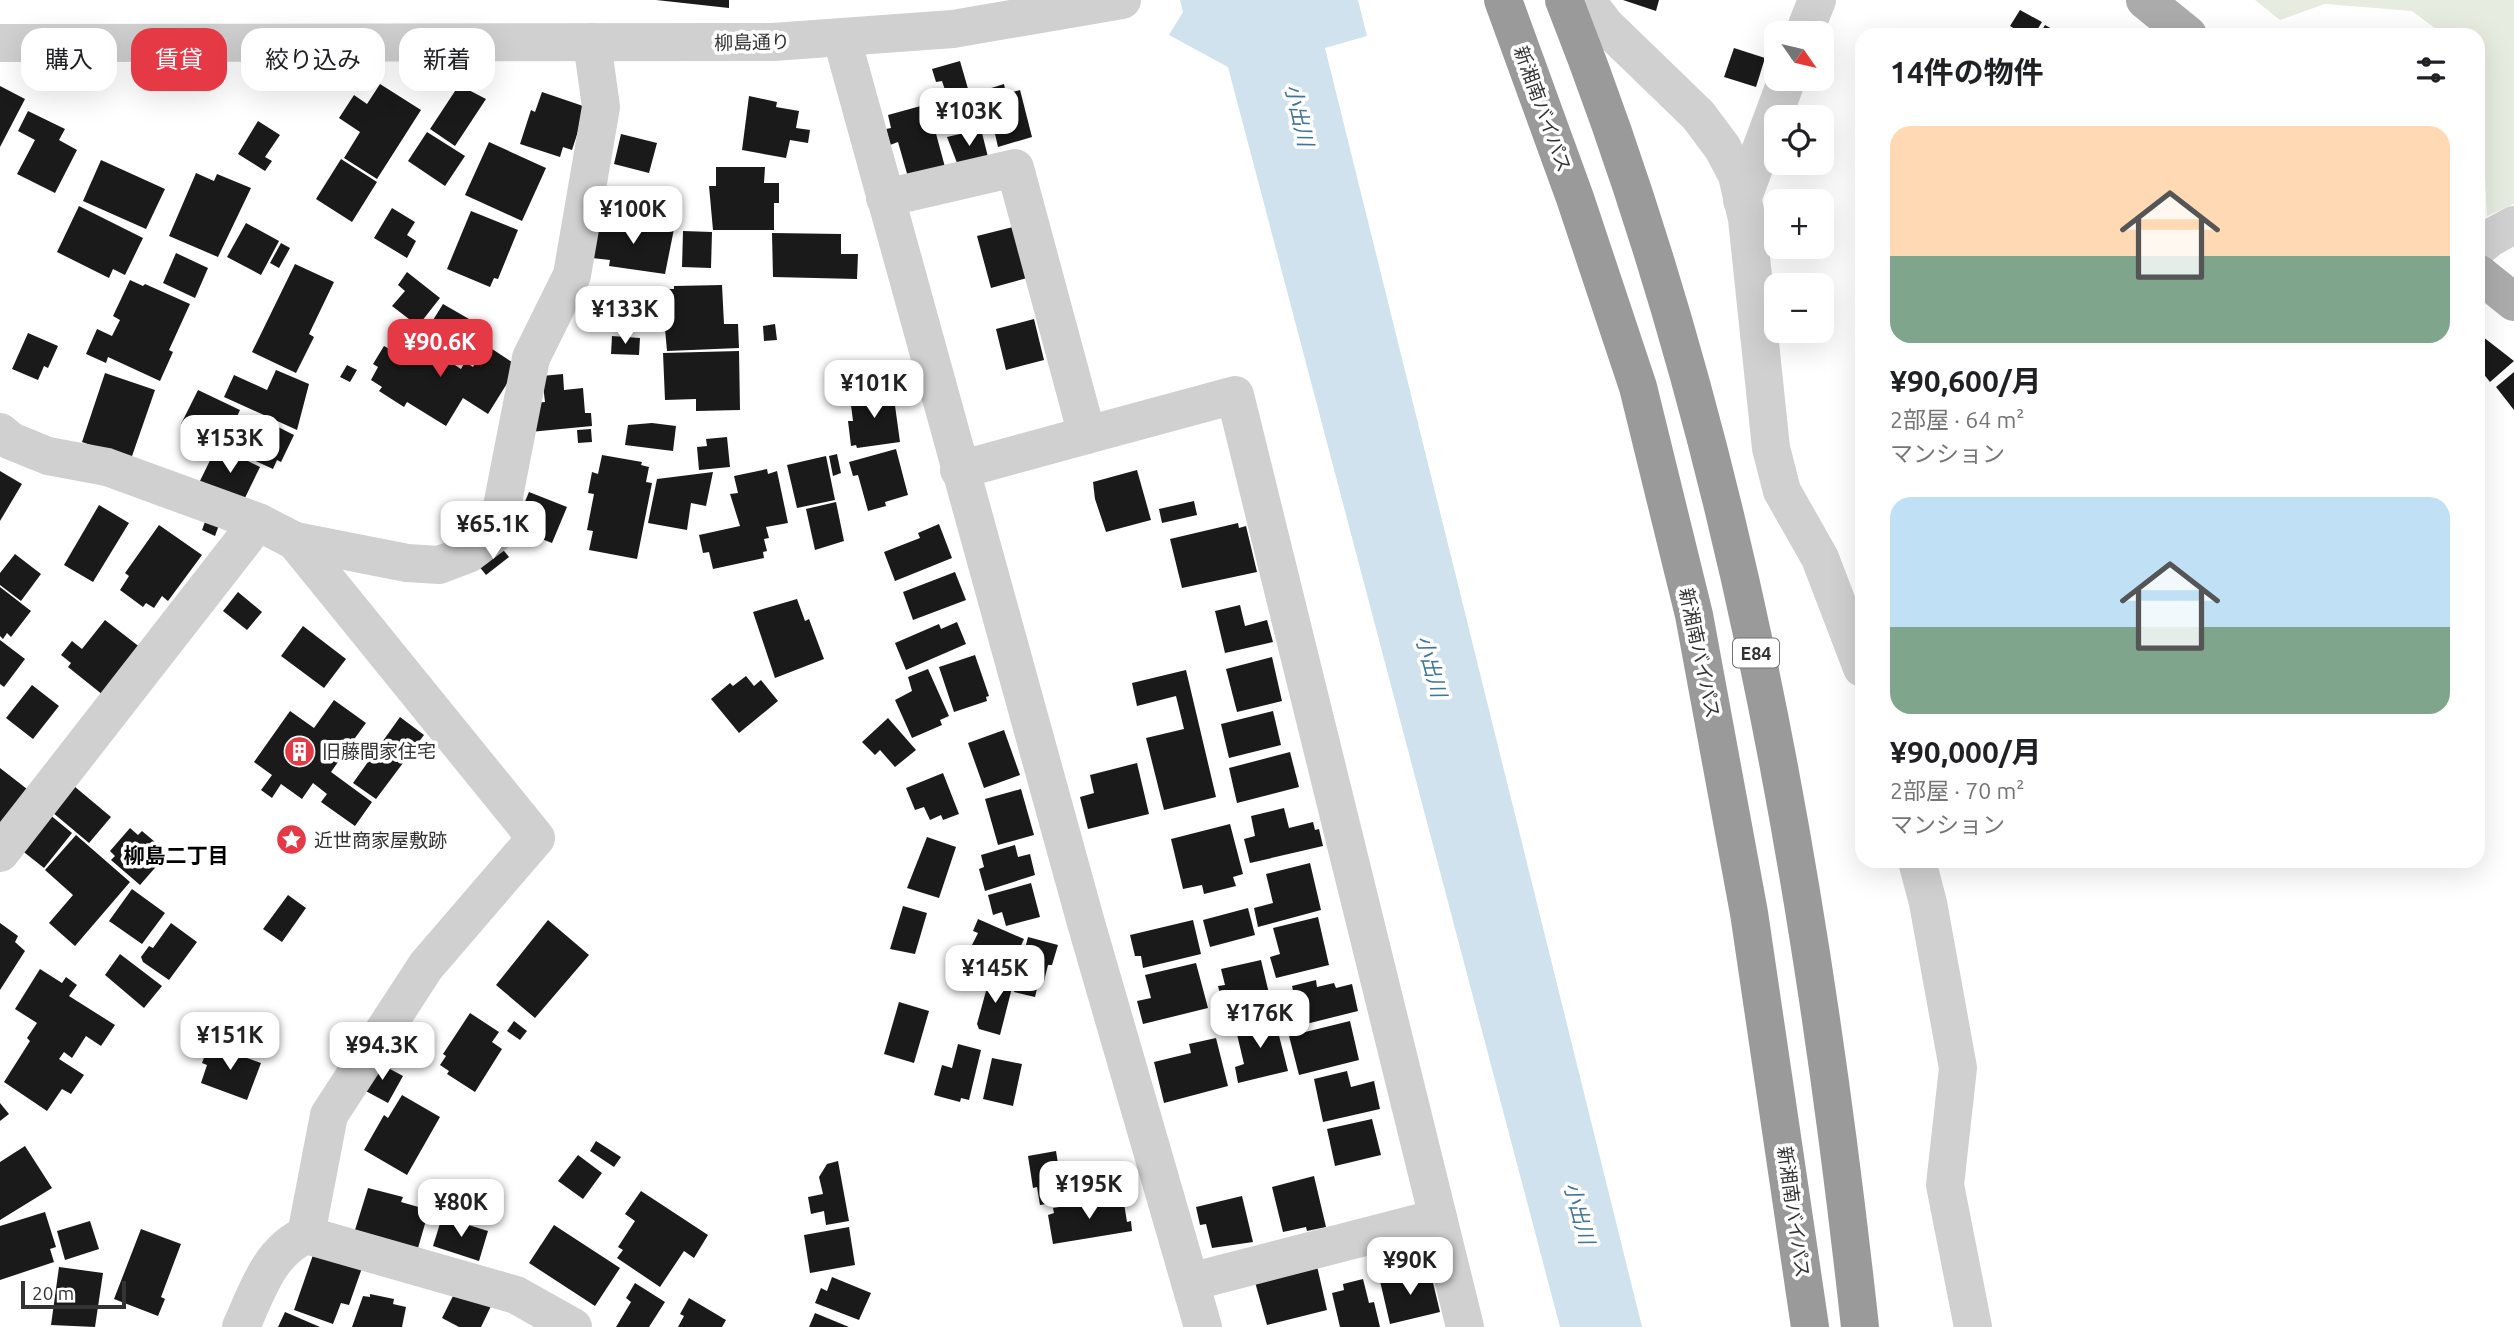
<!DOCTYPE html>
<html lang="ja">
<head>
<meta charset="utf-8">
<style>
  :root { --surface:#fff; --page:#f6f6f6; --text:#202124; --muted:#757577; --accent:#e63946 }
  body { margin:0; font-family:Ubuntu,"Noto Sans JP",sans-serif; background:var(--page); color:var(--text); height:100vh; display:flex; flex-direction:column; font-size:26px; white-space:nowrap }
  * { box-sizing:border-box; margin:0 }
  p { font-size:23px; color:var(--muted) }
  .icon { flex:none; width:38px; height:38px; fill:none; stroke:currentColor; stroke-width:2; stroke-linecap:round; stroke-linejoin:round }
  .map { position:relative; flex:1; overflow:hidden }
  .drawer { position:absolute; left:1855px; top:28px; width:630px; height:840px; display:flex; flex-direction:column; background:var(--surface); border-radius:21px; box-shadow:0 7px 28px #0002 }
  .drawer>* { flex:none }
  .hud { position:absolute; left:21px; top:28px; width:665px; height:63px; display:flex; gap:14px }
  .needle { width:46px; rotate:124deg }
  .buttons { position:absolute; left:1764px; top:21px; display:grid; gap:14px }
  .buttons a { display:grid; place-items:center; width:70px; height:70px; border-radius:14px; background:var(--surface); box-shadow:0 7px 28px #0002; font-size:35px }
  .scale { position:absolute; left:21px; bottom:18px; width:105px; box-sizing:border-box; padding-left:7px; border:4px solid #333; border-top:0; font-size:19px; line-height:24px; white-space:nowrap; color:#333; -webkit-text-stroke:5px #fff; paint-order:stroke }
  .price { position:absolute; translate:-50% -60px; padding:0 16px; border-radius:14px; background:#fff; color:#222; font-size:23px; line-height:46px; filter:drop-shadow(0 2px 4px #0008) }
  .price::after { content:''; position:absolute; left:50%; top:42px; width:21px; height:16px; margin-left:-10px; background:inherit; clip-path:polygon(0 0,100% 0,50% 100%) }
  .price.on { background:var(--accent); color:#fff }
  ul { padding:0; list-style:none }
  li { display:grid; align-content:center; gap:14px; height:371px; padding:0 35px }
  li span { display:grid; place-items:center; height:217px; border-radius:21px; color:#555 }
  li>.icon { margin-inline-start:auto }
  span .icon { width:126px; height:126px; fill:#fffc; stroke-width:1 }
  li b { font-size:30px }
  h2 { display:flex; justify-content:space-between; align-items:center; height:84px; padding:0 35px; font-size:30px }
  .pill { padding:0 24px; border-radius:21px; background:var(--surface); box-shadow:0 7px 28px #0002; font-size:24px; line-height:63px }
  .pill.on { background:var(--accent); color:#fff }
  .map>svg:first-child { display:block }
  .green { fill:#e6ecdf }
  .water { fill:#cfe2ee }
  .building { fill:#1a1a1a }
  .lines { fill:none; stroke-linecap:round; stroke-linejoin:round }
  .minor { stroke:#d0d0d0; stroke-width:38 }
  .major { stroke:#ababab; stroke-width:38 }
  .highway { stroke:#9a9a9a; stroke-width:38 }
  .labels { text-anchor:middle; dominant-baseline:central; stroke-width:7; stroke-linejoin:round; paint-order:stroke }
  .shield { fill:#fff; stroke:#707070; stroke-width:2 }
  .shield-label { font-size:18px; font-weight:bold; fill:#333 }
  .street-label { font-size:19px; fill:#333; stroke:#fff }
  .poi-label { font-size:19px; fill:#333; stroke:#fff; text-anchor:start }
  .water-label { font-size:21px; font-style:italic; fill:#3f7597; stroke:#fff }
  .neighbourhood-label { font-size:21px; font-weight:bold; fill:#000; stroke:#fff }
</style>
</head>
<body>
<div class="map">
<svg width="2514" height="1327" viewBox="0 0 2514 1327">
  <rect width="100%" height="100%" fill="#fff"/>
  <polygon class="green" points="2255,0 2514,0 2514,204 2487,216 2478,35 2444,35 2412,11 2325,4 2280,20"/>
  <polygon class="water" points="1180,0 1358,0 1367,36 1325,48 1642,1327 1560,1327 1228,67 1169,35 1183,12"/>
  <g class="building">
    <polygon points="656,0 729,0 729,8"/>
    <polygon points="1623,0 1659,0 1656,11"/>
    <polygon points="2020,10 2042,22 2034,35 2025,35 2010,26"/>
    <polygon points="2045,25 2063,35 2039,35"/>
    <polygon points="1734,48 1765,58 1756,87 1724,77"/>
    <polygon points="960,61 977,120 944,129 935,100 947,96 942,81 936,82 932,69"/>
    <polygon points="380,84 421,110 377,179 344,158 360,132 339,118 354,95 367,104"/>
    <polygon points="1004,84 1006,94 1020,90 1032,137 998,147 985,90"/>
    <polygon points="459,85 486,99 455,146 430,129"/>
    <polygon points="0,86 25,99 0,147"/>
    <polygon points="542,92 586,107 572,150 563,147 560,157 520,144 531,110 535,112"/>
    <polygon points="749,96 777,102 776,107 799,111 796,128 810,130 808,143 790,140 786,158 742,150"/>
    <polygon points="928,104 945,167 908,177 898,142 890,145 886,129 891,128 888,115"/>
    <polygon points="28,111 65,129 59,140 77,150 55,193 17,174 35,140 18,131"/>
    <polygon points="258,121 280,135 265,157 272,161 265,171 238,154"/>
    <polygon points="981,129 989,161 959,168 947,137"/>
    <polygon points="427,132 465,156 445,186 408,161"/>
    <polygon points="621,134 657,143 649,173 614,164"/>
    <polygon points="489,142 546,168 522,221 465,195"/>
    <polygon points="341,159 377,182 352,222 316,199"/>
    <polygon points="101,160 165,189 146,229 83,201"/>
    <polygon points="716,167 765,167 764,183 779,183 779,203 774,203 774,230 713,230 709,186 716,186"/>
    <polygon points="196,173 214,181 217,174 251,188 218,257 169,236"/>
    <polygon points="79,206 143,238 125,275 113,269 109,278 57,252"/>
    <polygon points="392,208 415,222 407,235 416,241 407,258 374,238"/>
    <polygon points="471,211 518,230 498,279 494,278 490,287 447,269"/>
    <polygon points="598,218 674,229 665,274 609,266 610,260 592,258"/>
    <polygon points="246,223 279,241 261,275 227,257"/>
    <polygon points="1013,227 1027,278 991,288 977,236"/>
    <polygon points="683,231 712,232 711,268 682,267"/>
    <polygon points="772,233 841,234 841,254 858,254 857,279 773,277"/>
    <polygon points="281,243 290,248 279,268 270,263"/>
    <polygon points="176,253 208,268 195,298 163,283"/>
    <polygon points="295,264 334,282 309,334 314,337 296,373 252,352"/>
    <polygon points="407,272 440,298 418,326 392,306 405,291 398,285"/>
    <polygon points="130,280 143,286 145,284 190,304 169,350 173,352 160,381 108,357 106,363 86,354 97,329 112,336 120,320 113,316"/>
    <polygon points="722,285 724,324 738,324 739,348 667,351 662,296 669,296 669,289 674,289 674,286"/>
    <polygon points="443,304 469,319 456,341 447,336 442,344 425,333"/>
    <polygon points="1034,319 1044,360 1006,370 996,329"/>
    <polygon points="775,324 777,340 764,341 763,326"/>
    <polygon points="403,332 461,369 465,362 473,367 486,345 518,366 488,414 463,398 446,426 407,402 404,407 379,391 382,387 371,380 378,367 373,364 384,346 391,350"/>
    <polygon points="28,333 58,346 48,368 44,366 38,380 12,369"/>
    <polygon points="2478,333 2514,361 2490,382 2478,367"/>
    <polygon points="612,336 640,338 639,355 611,354"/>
    <polygon points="739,351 740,410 696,411 696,399 665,400 663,353"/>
    <polygon points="347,365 357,370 350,382 340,377"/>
    <polygon points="276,370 309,384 297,430 224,397 234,375 267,390"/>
    <polygon points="2514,372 2514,410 2496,387"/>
    <polygon points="105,373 155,390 131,459 82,442"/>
    <polygon points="563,374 564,390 583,388 585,413 591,413 592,426 530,432 534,403 545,402 542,376"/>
    <polygon points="198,390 240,410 224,445 181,424"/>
    <polygon points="893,391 900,442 857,448 856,445 851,446 848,421 853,421 850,397"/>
    <polygon points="258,417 294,435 281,462 277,460 273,469 240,454"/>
    <polygon points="652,423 676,426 673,451 625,445 628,425"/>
    <polygon points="591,429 592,442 578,443 577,430"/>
    <polygon points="727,437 730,467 699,470 697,447 707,446 706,439"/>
    <polygon points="217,446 260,467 242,504 199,483"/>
    <polygon points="896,449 908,495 885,502 886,506 868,511 858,475 853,476 849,462"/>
    <polygon points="837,454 841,473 833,476 829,456"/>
    <polygon points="602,455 642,462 641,465 649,467 646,482 652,483 637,559 589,550 593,531 587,530 594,494 588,493 592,472 598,474"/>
    <polygon points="826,456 835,500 797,508 787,465"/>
    <polygon points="767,469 768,474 777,471 788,523 766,527 769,538 764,539 767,551 763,552 764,558 713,569 709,552 703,553 699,535 740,526 730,494 738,493 734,476"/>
    <polygon points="1137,470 1151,520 1106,532 1095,499 1093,482"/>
    <polygon points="0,471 22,484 0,521"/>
    <polygon points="713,472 706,506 691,503 687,530 648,523 657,479"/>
    <polygon points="529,492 567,507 552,543 514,528"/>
    <polygon points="1194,501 1197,515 1162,523 1159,509"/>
    <polygon points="836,502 844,541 815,550 806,509"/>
    <polygon points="99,505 129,523 93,582 64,565"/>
    <polygon points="206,519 219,525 215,536 202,530"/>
    <polygon points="1238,523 1239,528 1246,526 1257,572 1182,588 1170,539"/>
    <polygon points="939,524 952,558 895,581 884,552 920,538 918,533"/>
    <polygon points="159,525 202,555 168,601 162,596 154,608 146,603 143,607 120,590 129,576 125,573"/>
    <polygon points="500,546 509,557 486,575 478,565"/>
    <polygon points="15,554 41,574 21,601 0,585 0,573"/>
    <polygon points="955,572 966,600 913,620 903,592"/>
    <polygon points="0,587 31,611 11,637 7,633 3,639 0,636"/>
    <polygon points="238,592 262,612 247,630 223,611"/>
    <polygon points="797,599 805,621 809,619 824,659 775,678 753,612"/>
    <polygon points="1240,605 1245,626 1267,620 1273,642 1225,653 1215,611"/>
    <polygon points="105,620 141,648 103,695 68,667 71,663 61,655 72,641 82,649"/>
    <polygon points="957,622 966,644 906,670 895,643 939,624 941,629"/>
    <polygon points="303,626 346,659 324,688 281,656"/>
    <polygon points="0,640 25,659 4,687 0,684"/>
    <polygon points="975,655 989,696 986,697 987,701 954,712 939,667"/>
    <polygon points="1272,657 1282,701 1237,712 1226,669"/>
    <polygon points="928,669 949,716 940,720 942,725 912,738 895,700 912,691 908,677"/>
    <polygon points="1186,670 1216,797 1164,810 1146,738 1184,729 1176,696 1137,706 1132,683"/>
    <polygon points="746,676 754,686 761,680 778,701 739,733 711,699 730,683 733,686"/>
    <polygon points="32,685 59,706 33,739 6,718"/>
    <polygon points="334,700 366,723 344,753 337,749 331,757 338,762 331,772 372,802 355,826 321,802 327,794 313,783 302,799 281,784 272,798 261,790 272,775 254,762 290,711 314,728"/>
    <polygon points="1273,711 1281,745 1229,758 1221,724"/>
    <polygon points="400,717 424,735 376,799 353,783"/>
    <polygon points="888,718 916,750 895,767 880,750 875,755 862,742"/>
    <polygon points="1004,730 1020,775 984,788 968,743"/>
    <polygon points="1290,752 1299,787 1237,803 1229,768"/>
    <polygon points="1137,763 1149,814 1088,829 1080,797 1094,793 1090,775"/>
    <polygon points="0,768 27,789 0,825"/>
    <polygon points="943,773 959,814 943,820 941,815 930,820 924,807 915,810 906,788"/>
    <polygon points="68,781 111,817 89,843 52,812"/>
    <polygon points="1021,789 1034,835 998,845 985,799"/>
    <polygon points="1284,808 1289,828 1313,822 1315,830 1319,829 1323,846 1250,863 1244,839 1255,836 1251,816"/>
    <polygon points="43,809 72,833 44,868 15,845"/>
    <polygon points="1230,824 1243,874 1233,877 1236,886 1204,894 1202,885 1183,889 1171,839"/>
    <polygon points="130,828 138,835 142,831 168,853 140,885 111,860 115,856 110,851"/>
    <polygon points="76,835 130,882 75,946 49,923 73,895 45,870"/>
    <polygon points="927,837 956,847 939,898 907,888"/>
    <polygon points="1015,845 1018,857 1030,854 1035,875 985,891 979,869 984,867 981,855"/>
    <polygon points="1310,863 1321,910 1258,927 1254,908 1273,903 1266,874"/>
    <polygon points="1031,883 1040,917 1006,926 1002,912 993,915 988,895"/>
    <polygon points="132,889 165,913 142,944 109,921"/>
    <polygon points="288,895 306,908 282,942 263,929"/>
    <polygon points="903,906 927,913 915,954 890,949"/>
    <polygon points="1248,908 1255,935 1210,947 1203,920"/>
    <polygon points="1318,917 1329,965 1276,978 1270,957 1280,954 1273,928"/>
    <polygon points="978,919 1024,939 1011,968 970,949 978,933 973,931"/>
    <polygon points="548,920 589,955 535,1018 496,985"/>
    <polygon points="1193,920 1201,954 1143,968 1141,956 1135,956 1130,935"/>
    <polygon points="0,923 18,936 15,942 25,951 0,990"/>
    <polygon points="171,923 197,942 169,980 143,962 141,957 149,946 153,948"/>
    <polygon points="1028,937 1058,945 1052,965 1048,965 1044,981 1039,980 1035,997 1014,992"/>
    <polygon points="120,954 162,986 144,1008 105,975"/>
    <polygon points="1261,960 1272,1006 1231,1016 1228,1001 1222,1002 1218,986 1225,985 1221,969"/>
    <polygon points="1196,963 1208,1008 1143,1024 1137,1001 1151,998 1145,975"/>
    <polygon points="40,969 62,983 66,977 77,985 69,996 115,1025 101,1046 86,1036 72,1058 64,1052 59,1059 84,1075 71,1094 62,1089 47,1111 4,1082 30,1041 27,1038 37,1023 15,1009"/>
    <polygon points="993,974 1014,980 1000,1035 979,1029 977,1024 989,980 992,981"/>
    <polygon points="1316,980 1317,987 1334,983 1336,988 1352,984 1358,1011 1286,1029 1279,999 1294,995 1292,986"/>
    <polygon points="899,1002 929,1011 914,1063 884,1054"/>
    <polygon points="470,1013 499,1032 492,1042 502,1049 475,1092 447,1074 449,1071 440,1065 446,1056 443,1054"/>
    <polygon points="1274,1016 1288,1071 1238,1083 1235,1067 1244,1064 1235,1026"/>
    <polygon points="514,1021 527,1031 520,1040 507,1031"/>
    <polygon points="1350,1021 1359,1060 1299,1075 1289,1036"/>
    <polygon points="1216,1038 1228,1086 1164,1103 1154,1062 1191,1053 1189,1044"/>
    <polygon points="209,1044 261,1063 247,1100 201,1083 207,1065 202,1063"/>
    <polygon points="958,1044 981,1050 969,1100 961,1098 960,1102 934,1095 942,1065 952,1068"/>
    <polygon points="992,1058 1022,1064 1013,1106 983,1099"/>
    <polygon points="377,1062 403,1076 388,1103 362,1089"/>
    <polygon points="1347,1071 1351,1087 1374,1081 1380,1109 1323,1122 1314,1079"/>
    <polygon points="402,1095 440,1117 407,1175 364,1150 384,1115 388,1118"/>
    <polygon points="0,1103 9,1114 0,1121"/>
    <polygon points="1372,1119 1381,1155 1335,1166 1327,1129"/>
    <polygon points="596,1141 621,1157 614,1167 590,1151"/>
    <polygon points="25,1146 52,1188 0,1220 0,1162"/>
    <polygon points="1056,1151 1064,1201 1040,1205 1037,1187 1033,1188 1028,1156"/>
    <polygon points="578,1155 602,1173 583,1199 558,1181"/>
    <polygon points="838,1161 849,1221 826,1225 824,1211 811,1214 808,1197 823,1194 819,1177 827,1164"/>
    <polygon points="1314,1176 1326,1227 1307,1231 1306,1227 1283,1232 1272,1187"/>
    <polygon points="368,1188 403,1197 401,1202 429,1210 418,1248 355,1230"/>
    <polygon points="641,1191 708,1235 694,1258 684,1251 660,1287 617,1258 623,1250 618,1247 635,1221 625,1214"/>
    <polygon points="1242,1196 1253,1242 1212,1248 1206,1224 1200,1225 1196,1207"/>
    <polygon points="1123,1197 1127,1222 1131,1221 1132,1231 1053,1244 1048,1215 1054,1213 1053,1208"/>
    <polygon points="45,1212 56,1247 50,1249 54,1262 0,1280 0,1226"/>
    <polygon points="442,1217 488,1231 479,1261 433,1246"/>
    <polygon points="90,1221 99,1249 65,1260 57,1231"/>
    <polygon points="554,1225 620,1268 595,1306 529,1263"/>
    <polygon points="849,1227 855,1265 810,1273 804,1235"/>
    <polygon points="141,1229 181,1244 161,1297 165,1299 158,1316 114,1299"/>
    <polygon points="313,1255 362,1268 349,1305 341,1303 333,1324 294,1310"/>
    <polygon points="1317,1266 1327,1310 1267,1325 1255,1282"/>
    <polygon points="59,1267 103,1273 95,1327 51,1325"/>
    <polygon points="1430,1270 1440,1312 1390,1324 1380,1281"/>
    <polygon points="832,1277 871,1293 859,1320 815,1303 821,1288 827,1291"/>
    <polygon points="1363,1279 1369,1303 1374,1302 1380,1327 1340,1327 1332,1293 1344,1290 1343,1284"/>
    <polygon points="635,1283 665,1302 649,1327 616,1327 631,1302 626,1298"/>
    <polygon points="456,1290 492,1304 481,1327 459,1327 442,1318"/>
    <polygon points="370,1294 394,1299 393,1304 406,1307 402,1327 352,1327 363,1296 370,1297"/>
    <polygon points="689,1298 726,1320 722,1327 678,1327 684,1316 680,1314"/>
    <polygon points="285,1312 320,1327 278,1327"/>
    <polygon points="815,1313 849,1327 809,1327"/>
  </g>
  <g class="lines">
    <g class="minor">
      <polyline points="1586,0 1606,26 1698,115 1722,147 1737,175 1747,219 1771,448 1782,491 1820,558 1862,668"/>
      <polyline points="1804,33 1817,0"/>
      <polyline points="842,39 1086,923 1203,1327"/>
      <polyline points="0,43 773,42 953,29 1122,0"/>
      <polyline points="885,198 1015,168 1087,435 1235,395 1465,1327"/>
      <polyline points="1742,200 1787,79"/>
      <polyline points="2478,248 2490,238 2514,225"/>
      <polyline points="0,432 11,441 48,456 107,467 258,522 295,541 407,563 439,565 468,554 497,532 531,358 572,275 601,107 592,42"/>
      <polyline points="959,470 1087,435"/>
      <polyline points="295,541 536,838 426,966 329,1115 306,1235"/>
      <polyline points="0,853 258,522"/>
      <polyline points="1917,861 1928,903 1958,1068 1945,1185 1973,1327"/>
      <polyline points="1190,1282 1438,1218"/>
      <path d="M241,1327C257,1292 269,1251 306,1235L516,1295L573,1327"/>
    </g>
    <g class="major">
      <polyline points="2145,0 2188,35"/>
      <polyline points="2478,273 2514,302"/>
    </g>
    <g class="highway">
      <polyline points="1503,0 1575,198 1638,387 1694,615 1749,913 1810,1327"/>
      <path d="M1564,0C1731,423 1811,876 1860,1327"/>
    </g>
  </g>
  <defs>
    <symbol id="building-disc" viewBox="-11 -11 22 22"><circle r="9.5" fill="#e63946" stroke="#fff"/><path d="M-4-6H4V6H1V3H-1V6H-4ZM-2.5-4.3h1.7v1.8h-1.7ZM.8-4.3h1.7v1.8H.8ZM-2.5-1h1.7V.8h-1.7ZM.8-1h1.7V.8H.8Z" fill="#fff"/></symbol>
    <symbol id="sight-disc" viewBox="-11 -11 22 22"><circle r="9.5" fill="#e63946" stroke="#fff"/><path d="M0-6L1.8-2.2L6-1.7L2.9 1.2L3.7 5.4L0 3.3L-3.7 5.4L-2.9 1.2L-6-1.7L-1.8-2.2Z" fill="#fff"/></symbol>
  </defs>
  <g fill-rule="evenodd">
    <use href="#building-disc" x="282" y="734" width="35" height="35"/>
    <use href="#sight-disc" x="274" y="822" width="35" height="35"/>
  </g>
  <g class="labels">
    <rect class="shield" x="1733" y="638.5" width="46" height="29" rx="5"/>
    <g class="shield-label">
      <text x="1756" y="653">E84</text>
    </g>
    <g class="street-label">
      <text transform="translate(752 42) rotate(-1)">柳島通り</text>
      <text transform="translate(1543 109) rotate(70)">新湘南バイパス</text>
      <text transform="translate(1700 653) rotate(78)">新湘南バイパス</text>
      <text transform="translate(1794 1212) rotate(82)">新湘南バイパス</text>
    </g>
    <g class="poi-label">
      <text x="322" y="751">旧藤間家住宅</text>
      <text x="314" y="840">近世商家屋敷跡</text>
    </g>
    <g class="water-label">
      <text transform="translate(1300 115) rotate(77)">小出川</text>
      <text transform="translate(1432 666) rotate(75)">小出川</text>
      <text transform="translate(1580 1213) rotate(75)">小出川</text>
    </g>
    <g class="neighbourhood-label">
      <text x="176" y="855">柳島二丁目</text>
    </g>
  </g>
</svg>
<div class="buttons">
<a><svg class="needle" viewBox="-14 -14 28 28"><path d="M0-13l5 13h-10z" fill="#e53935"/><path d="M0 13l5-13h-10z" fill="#757577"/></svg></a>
<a><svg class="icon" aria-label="locate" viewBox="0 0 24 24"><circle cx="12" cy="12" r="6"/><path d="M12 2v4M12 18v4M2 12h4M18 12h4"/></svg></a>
<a>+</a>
<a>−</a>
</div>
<div class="scale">20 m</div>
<b class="price" style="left:969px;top:148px">¥103K</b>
<b class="price" style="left:633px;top:246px">¥100K</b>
<b class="price" style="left:625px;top:346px">¥133K</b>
<b class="price on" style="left:440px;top:379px">¥90.6K</b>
<b class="price" style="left:874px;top:420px">¥101K</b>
<b class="price" style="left:230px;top:475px">¥153K</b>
<b class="price" style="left:493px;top:561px">¥65.1K</b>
<b class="price" style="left:995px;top:1005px">¥145K</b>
<b class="price" style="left:1260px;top:1050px">¥176K</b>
<b class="price" style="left:230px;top:1072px">¥151K</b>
<b class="price" style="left:382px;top:1082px">¥94.3K</b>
<b class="price" style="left:1089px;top:1221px">¥195K</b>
<b class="price" style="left:461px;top:1239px">¥80K</b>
<b class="price" style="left:1410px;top:1297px">¥90K</b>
<div class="hud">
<a class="pill">購入</a>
<a class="pill on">賃貸</a>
<a class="pill">絞り込み</a>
<a class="pill">新着</a>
</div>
<section class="drawer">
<h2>14件の物件<svg class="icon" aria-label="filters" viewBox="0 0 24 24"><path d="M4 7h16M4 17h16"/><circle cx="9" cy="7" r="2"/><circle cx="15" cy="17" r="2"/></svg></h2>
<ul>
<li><span style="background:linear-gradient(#ffd9b3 60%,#7fa58c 0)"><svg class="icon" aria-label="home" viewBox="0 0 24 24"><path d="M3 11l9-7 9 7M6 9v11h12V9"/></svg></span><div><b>¥90,600/月</b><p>2部屋 · 64 m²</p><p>マンション</p></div></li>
<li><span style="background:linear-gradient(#bfe0f5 60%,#7fa58c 0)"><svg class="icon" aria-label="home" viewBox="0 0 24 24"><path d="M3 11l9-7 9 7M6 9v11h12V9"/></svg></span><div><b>¥90,000/月</b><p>2部屋 · 70 m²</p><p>マンション</p></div></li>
</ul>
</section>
</div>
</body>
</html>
